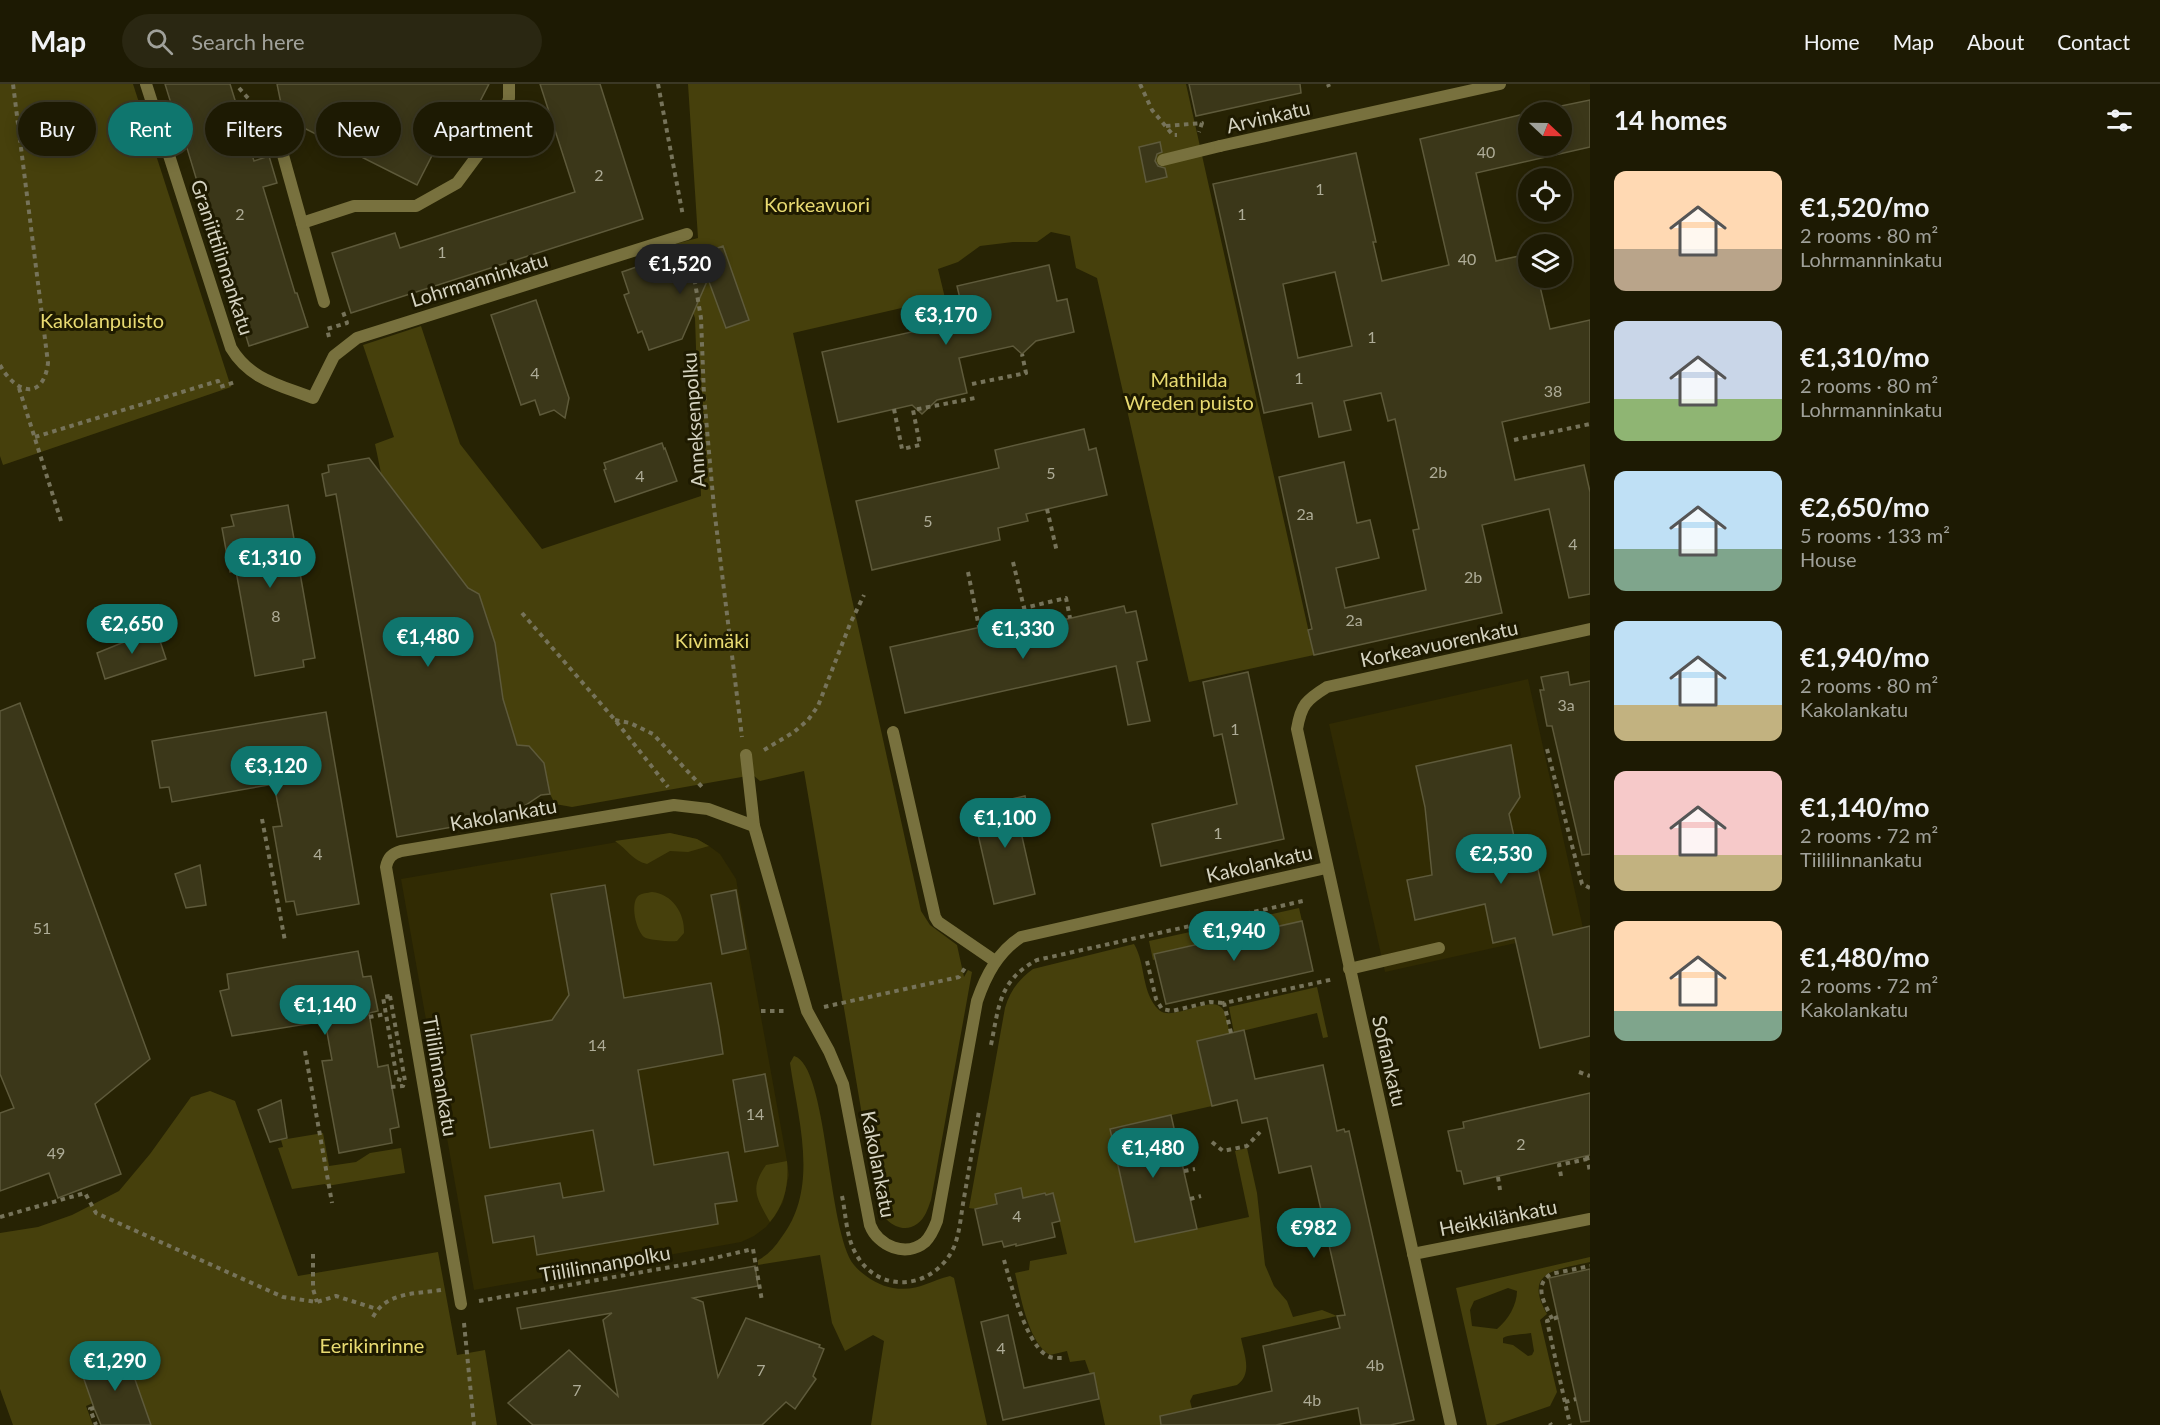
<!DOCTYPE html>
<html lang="en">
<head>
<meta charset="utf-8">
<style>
  :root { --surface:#1d1a03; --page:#2a2712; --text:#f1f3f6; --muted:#a0a19a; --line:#3b3825; --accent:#0f766e }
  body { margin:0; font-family:Lato,sans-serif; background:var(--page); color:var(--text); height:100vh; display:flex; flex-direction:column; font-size:22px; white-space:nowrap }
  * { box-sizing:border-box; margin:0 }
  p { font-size:20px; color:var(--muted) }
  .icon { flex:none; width:33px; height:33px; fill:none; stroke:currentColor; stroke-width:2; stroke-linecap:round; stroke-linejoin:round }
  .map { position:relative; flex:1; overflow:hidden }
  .sheet { display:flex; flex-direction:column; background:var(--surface); width:570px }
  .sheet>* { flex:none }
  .guide { position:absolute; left:18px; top:18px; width:570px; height:54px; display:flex; gap:12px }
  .needle { width:39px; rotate:112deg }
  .tools { position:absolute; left:1518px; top:18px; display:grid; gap:12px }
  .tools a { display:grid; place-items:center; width:54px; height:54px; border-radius:50%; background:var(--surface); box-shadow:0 3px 15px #0003,0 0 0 2px var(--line); font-size:30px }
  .price { position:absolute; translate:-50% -51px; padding:0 14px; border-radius:21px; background:var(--accent); color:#fff; font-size:20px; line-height:39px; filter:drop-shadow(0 2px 3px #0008) }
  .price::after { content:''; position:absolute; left:50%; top:36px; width:18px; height:14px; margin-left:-9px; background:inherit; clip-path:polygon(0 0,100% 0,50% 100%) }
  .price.selected { background:#222; color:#fff }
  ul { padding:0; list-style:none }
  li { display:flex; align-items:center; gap:18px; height:150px; padding:0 24px }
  li span { display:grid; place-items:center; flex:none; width:168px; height:120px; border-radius:12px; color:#555 }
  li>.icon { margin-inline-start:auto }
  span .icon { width:72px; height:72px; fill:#fffc; stroke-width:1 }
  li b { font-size:26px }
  h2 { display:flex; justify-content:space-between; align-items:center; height:72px; padding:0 24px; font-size:26px }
  .tag { padding:0 21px; border-radius:27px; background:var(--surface); box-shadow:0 3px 15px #0003,0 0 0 2px var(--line); font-size:21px; line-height:54px }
  .tag.selected { background:var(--accent); color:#fff }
  header { display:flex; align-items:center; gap:36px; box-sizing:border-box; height:84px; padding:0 30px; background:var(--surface); border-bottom:2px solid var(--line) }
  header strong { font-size:28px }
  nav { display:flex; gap:33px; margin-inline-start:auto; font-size:21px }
  .search { width:420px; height:54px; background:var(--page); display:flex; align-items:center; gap:15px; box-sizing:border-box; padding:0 21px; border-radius:33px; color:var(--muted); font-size:22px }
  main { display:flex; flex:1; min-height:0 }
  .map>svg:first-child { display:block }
  .built { fill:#312b03 }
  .green { fill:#46400c; fill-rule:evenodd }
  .building { fill:#3b3719; stroke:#5e5a3b; stroke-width:1.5; fill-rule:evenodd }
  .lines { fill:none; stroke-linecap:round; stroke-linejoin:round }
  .path { stroke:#76735a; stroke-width:4; stroke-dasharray:4.5 4.5; stroke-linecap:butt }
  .service { stroke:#78713e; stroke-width:12 }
  .minor { stroke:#78713e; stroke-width:12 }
  .labels { text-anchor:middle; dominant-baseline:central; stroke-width:6; stroke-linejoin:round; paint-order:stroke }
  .number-label { font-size:16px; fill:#aeac97 }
  .street-label { font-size:20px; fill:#d5d3c1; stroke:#1e1a00 }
  .park-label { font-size:20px; fill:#e8da71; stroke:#1e1a00 }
</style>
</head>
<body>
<header>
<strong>Map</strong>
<div class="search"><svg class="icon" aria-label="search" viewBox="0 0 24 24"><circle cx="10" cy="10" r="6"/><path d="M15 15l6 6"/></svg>Search here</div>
<nav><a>Home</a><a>Map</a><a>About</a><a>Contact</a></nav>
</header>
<main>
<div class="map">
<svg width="1590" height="1341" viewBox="0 0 1590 1341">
  <rect width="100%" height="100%" fill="#272304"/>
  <g class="built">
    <polygon points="1528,595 1583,844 1385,888 1329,640"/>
    <polygon points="670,749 697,755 709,762 720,770 736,795 787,1077 789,1091 783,1118 775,1132 766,1143 754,1152 741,1158 474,1206 401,795"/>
  </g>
  <g class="green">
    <polygon points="0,0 133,0 231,303 3,381 0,372"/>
    <path d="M688,0H1186L1314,571L1189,598L1097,194L1076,184L1070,152L1051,148L1037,158H1013L980,162L958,178L938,185L945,214L793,249L921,827L930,841L957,861L964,893L968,886L972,888L931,1116C928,1124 925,1135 917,1140C901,1152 881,1135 877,1120L804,687L760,697L753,691L572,723L555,720L550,710L544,679L529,662L517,661L503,615L495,559L479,510L468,504L381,389L375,360L394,353L363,261L421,242L460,360L542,465L701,412L695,234L671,161L698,154Z"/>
    <path d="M670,749L697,755L709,762L688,768L670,767L647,780C633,777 627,765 615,757Z"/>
    <path d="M652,808C672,810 685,829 684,849L677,857C671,858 648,856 644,853C636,846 630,820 638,812C642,809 647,809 652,808Z"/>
    <polygon points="1299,824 1302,837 1155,870 1156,875 1153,876 1149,857"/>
    <path d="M1134,860C1146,880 1141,909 1159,926C1173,939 1214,907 1224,927C1227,933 1228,943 1230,950L1197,957L1212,1022L1110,1045L1135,1158L1249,1133L1235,1067L1247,1064L1257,1109L1265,1181L1274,1202L1287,1217L1293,1233L1322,1226L1337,1232L1241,1254C1244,1270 1253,1290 1237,1301L1193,1311L1190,1317L1192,1325L1177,1341H1105L1094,1290H1090L1085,1276L1070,1278L1067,1267L1050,1271C1028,1258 1021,1213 1015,1189L1029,1186L1030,1177L1067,1170L1053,1110L1046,1111L1045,1109L1023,1114L1021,1105C1006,1114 988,1128 969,1124L1005,924C1010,907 1019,895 1033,885Z"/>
    <polygon points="1317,903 1328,953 1323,954 1317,929 1234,949 1229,923"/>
    <path d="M794,972C828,981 827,1147 854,1181C862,1191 879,1202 893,1204C917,1208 929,1197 950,1192L954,1194L987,1341H871L884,1257L873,1251L845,1267L832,1239L820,1171L758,1181V1176C768,1171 775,1163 781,1154C820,1104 798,1036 790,979Z"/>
    <polygon points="210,1007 235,1017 298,1192 438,1168 457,1271 485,1266 497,1341 151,1341 124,1268 80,1284 93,1319 86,1322 93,1341 13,1341 0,1305 0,1149 38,1143 72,1131 119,1107 150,1070 191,1013"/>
    <polygon points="323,1049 329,1082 356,1078 370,1069 401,1064 405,1089 327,1102 325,1100 292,1105 278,1064 283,1063 281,1056"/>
    <path d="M787,1077C789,1100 785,1120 770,1138C757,1115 749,1105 766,1081Z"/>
    <path d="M1590,1173V1178C1558,1186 1522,1186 1547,1230L1540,1236L1557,1308L1550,1322L1495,1341H1487L1456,1204ZM1508,1204L1517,1207C1517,1221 1508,1236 1497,1245L1472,1242L1470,1226L1474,1217ZM1531,1249L1534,1267L1532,1271L1528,1272L1513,1261L1503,1259V1254C1510,1250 1522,1251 1531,1249Z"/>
  </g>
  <g class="building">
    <polygon points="165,0 230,0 254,77 269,72 277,99 263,103 295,209 297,209 308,243 249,262 220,166 218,167 184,54 182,55"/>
    <polygon points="277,0 489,0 459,58 443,50 417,101 284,34"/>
    <polygon points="540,0 600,0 643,135 351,229 332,169 395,149 400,164 575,108"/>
    <polygon points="1189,0 1300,0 1301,9 1196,32"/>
    <path d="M1590,16V63L1476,89L1496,177L1528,170V194H1538L1550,245L1590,236V318L1502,338L1515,396L1584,381L1590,408V510L1569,514L1549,425L1482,441L1502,529L1314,571L1308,546L1312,545L1279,393L1344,378L1357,439L1370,436L1379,474L1336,484L1345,524L1426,506L1413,446L1419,445L1395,335L1388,337L1381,309L1344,317L1351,346L1319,353L1312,319L1264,329L1213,100L1356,69L1376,158H1373L1382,197L1449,181L1420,55L1528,29V62H1562V28H1532ZM1335,188L1352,262L1298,274L1283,200Z"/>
    <polygon points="1160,58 1162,68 1157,70 1155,77 1158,82 1165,84 1167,93 1146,98 1139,63"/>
    <polygon points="723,162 749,236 726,244 708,195 682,255 649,266 642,247 638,249 624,211 629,209 622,188 665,173 668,182"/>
    <polygon points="1049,181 1057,217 1067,215 1074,248 1036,257 1022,270 1013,262 959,274 967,309 937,316 922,330 912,321 838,338 822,268 965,236 957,202"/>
    <polygon points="536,216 569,314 565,334 554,326 540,331 535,316 521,321 491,231"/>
    <polygon points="1084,345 1089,366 1096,364 1107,411 1026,430 1028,437 998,444 1000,456 872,486 856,417 999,384 995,366"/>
    <polygon points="662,359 664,365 665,364 677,397 615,418 604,386 606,385 604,379"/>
    <polygon points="369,374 468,504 479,510 495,559 503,615 517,661 529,662 544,679 550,710 541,711 508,733 397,753 336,410 326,412 322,390 329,388 328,381"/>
    <polygon points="288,421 315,574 303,576 304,583 255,592 236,487 230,488 222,444 234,442 231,431"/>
    <polygon points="1124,522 1126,529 1136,527 1147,576 1137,578 1150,637 1128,641 1116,582 905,629 890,563 1004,538 1006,549"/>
    <polygon points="156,545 166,575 105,595 97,569"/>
    <polygon points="1248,588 1284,755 1161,782 1152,740 1237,720 1222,650 1214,652 1203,598"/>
    <polygon points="1568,588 1570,601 1590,597 1590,770 1582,771 1552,642 1547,642 1540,606 1544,606 1541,593"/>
    <polygon points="20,619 150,975 95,1020 121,1090 58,1114 49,1089 0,1107 0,1029 14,1024 0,990 0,627"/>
    <polygon points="326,628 359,820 297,831 294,817 286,818 273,743 282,742 274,700 172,718 169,703 160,704 152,657"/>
    <polygon points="1511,661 1520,713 1509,730 1518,771 1534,768 1553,851 1590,842 1590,952 1540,964 1515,854 1493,859 1485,820 1415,836 1407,796 1432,791 1425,723 1416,682"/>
    <polygon points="1025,712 1029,732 1018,735 1035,810 994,820 972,724"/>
    <polygon points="200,781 206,821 186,824 175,790"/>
    <polygon points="605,801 624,914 711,899 719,943 723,970 638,986 654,1081 728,1068 737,1117 715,1120 718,1140 537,1171 534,1152 493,1159 485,1112 560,1099 563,1114 604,1107 593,1046 490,1064 471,951 552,936 569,911 551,810"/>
    <polygon points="736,806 746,865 722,870 711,811"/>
    <polygon points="1302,837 1313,887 1166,920 1154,870"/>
    <polygon points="358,867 363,893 371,892 378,927 369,929 378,983 388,981 399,1043 390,1045 392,1059 339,1069 322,977 332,976 325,937 232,952 220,907 229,905 227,890"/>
    <polygon points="1244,946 1255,995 1323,981 1337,1047 1344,1045 1345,1048 1349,1047 1414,1336 1390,1341 1361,1341 1358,1324 1276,1341 1161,1341 1160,1332 1272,1307 1263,1262 1340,1244 1337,1232 1345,1231 1311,1082 1279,1089 1267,1034 1242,1039 1237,1016 1212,1022 1197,957"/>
    <polygon points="765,990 778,1062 745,1068 733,996"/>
    <polygon points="1590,1009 1590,1071 1464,1100 1461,1087 1457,1087 1448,1047 1464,1044 1463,1038"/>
    <polygon points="281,1016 287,1054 270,1058 258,1026"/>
    <polygon points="1171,1031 1197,1145 1135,1158 1110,1045"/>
    <polygon points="1021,1104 1023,1114 1045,1109 1046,1111 1053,1109 1060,1137 1052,1139 1055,1153 1016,1162 1016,1160 1004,1163 1002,1157 983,1161 975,1125 997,1120 995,1110"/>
    <polygon points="755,1182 758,1202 693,1214 703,1218 718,1293 746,1234 820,1261 819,1263 824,1265 813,1292 816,1295 795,1325 786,1318 762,1341 533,1341 508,1319 569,1266 618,1312 603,1236 612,1229 521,1245 517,1224"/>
    <polygon points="1590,1185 1590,1337 1581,1338 1549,1194"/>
    <polygon points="1008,1231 1024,1304 1094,1289 1099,1315 1003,1336 981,1238"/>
    <polygon points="125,1267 151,1341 101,1341 94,1324 80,1284"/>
  </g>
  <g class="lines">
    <g class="path">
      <polyline points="658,0 683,132"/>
      <polyline points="1140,0 1152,26 1173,51 1177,51"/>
      <polyline points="1328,0 1329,3"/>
      <polyline points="239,4 264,32"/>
      <polyline points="1166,42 1202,39 1199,48"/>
      <polyline points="690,169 701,234 704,312 714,424 742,653"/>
      <polyline points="329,253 327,245 347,239 342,225"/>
      <path d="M0,281C15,309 43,318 48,279L13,0"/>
      <polyline points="972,300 1026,289 1022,270"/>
      <polyline points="19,304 61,437"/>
      <polyline points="894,325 902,365 920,361 913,326 975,314"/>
      <polyline points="35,353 218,297 220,303 235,298"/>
      <polyline points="1514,356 1590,340"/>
      <polyline points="1047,425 1057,468"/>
      <polyline points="1013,478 1024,524 1066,514 1070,534"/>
      <polyline points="968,488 979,543"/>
      <polyline points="522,529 615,636 668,703"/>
      <polyline points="615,636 630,639 653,650 704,705"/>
      <polyline points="1547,665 1582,800 1590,804"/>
      <polyline points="764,666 794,648 808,636 818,622 850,540 864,511"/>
      <polyline points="262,735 285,857"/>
      <polyline points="1147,877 1156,915 1162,925 1172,927 1210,918 1224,919"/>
      <polygon points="390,912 405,997 397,995 383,913"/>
      <polyline points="824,923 959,893 965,884"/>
      <polyline points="761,927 787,927"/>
      <polyline points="369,933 386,930"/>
      <polyline points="1231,949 1224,919 1334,895"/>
      <path d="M991,961C999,922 999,896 1037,876L1303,817"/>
      <polyline points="305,967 332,1119"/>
      <polyline points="1579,988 1590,992"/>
      <polyline points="391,1003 403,1002 404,999"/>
      <polyline points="1212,1058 1223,1067 1247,1062 1260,1048"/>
      <polyline points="1178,1060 1197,1061"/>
      <polyline points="1587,1072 1590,1088"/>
      <polyline points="1184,1087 1195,1085"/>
      <polyline points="1561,1092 1559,1081 1587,1075"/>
      <polyline points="1498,1093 1500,1106"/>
      <path d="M842,1112C846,1130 846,1153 856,1170C879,1212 935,1205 954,1163C960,1148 961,1130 964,1114C969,1085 974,1056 979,1027"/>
      <polyline points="1190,1115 1201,1112"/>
      <polyline points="0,1133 85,1109 96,1129 283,1213 317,1218 336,1212 377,1225"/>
      <polyline points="313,1170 313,1205 317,1218"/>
      <path d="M1004,1176C1011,1200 1025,1257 1046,1271C1052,1275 1058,1274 1064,1274"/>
      <polyline points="479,1217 693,1179 753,1165 762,1217"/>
      <path d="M373,1233C386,1208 415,1210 441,1206"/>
      <polyline points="1558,1233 1547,1237 1570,1341"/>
      <path d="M1552,1235C1546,1221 1532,1202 1551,1190L1590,1182"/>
      <polyline points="464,1239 474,1341"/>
      <polyline points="1565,1318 1576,1315"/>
      <polyline points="94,1324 90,1325 96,1341"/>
      <polyline points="1550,1339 1551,1341"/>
    </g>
    <g class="service">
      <polyline points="276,46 324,218"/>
      <polyline points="1163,76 1220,62"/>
      <polyline points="302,139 354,122 416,122 457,99 497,45 504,32 509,14 509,0"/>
      <polyline points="893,648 935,833 938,838 995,877"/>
      <polyline points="1349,885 1439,864"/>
    </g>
    <g class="minor">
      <path d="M146,0L231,264C250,296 280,301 313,314L334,272L357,254L687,150"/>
      <polyline points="1220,62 1500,0"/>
      <path d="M746,671L754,742L807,927L829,967L843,1000L870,1141C878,1162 906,1174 925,1158C931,1152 934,1145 937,1137L977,917C986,891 998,868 1021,853L1326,784"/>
      <polyline points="1413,1170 1590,1135"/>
      <path d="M461,1220L386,783C388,774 391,770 401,767L674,721L708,725L754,742"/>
      <path d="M1451,1341L1297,645C1301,621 1306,616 1327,603L1590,545"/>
    </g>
  </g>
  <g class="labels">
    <g class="number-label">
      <text x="1486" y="67">40</text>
      <text x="599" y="90">2</text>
      <text x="1320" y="104">1</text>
      <text x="240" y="129">2</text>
      <text x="1242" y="129">1</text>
      <text x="442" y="167">1</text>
      <text x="1467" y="174">40</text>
      <text x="1372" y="252">1</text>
      <text x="535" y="288">4</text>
      <text x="1299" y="293">1</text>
      <text x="1553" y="306">38</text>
      <text x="1438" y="387">2b</text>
      <text x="1051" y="388">5</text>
      <text x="640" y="391">4</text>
      <text x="1305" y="429">2a</text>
      <text x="928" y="436">5</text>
      <text x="1573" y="459">4</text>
      <text x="1473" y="492">2b</text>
      <text x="276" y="531">8</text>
      <text x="1354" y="535">2a</text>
      <text x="1566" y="620">3a</text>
      <text x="1235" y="644">1</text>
      <text x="1218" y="748">1</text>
      <text x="318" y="769">4</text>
      <text x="42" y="843">51</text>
      <text x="597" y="960">14</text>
      <text x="755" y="1029">14</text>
      <text x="1521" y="1059">2</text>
      <text x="56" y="1068">49</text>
      <text x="1017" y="1131">4</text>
      <text x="1001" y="1263">4</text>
      <text x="1375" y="1280">4b</text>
      <text x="761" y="1285">7</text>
      <text x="577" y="1305">7</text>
      <text x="1312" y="1315">4b</text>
    </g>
    <g class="street-label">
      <text transform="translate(1268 32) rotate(-13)">Arvinkatu</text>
      <text transform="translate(223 173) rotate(72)">Graniittilinnankatu</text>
      <text transform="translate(479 195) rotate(-17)">Lohrmanninkatu</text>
      <text transform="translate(693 336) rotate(-94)">Anneksenpolku</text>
      <text transform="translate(1439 559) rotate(-12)">Korkeavuorenkatu</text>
      <text transform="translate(503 730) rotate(-10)">Kakolankatu</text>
      <text transform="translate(1259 779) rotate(-13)">Kakolankatu</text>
      <text transform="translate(1390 977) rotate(77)">Sofiankatu</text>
      <text transform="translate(441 992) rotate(80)">Tiililinnankatu</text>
      <text transform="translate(879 1080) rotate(79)">Kakolankatu</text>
      <text transform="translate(1498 1133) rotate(-11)">Heikkilänkatu</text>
      <text transform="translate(605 1179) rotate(-10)">Tiililinnanpolku</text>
    </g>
    <g class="park-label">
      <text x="817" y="120">Korkeavuori</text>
      <text x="102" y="236">Kakolanpuisto</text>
      <text x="1189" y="295">Mathilda<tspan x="1189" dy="23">Wreden puisto</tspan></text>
      <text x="712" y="556">Kivimäki</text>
      <text x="372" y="1261">Eerikinrinne</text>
    </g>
  </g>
</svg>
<div class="tools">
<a><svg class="needle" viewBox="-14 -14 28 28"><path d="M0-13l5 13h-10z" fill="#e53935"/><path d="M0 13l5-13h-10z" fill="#a0a19a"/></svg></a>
<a><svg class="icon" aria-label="locate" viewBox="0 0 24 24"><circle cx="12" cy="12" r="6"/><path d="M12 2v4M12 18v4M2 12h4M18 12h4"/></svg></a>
<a><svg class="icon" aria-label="layers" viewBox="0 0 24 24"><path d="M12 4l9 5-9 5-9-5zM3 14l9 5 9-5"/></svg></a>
</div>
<b class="price selected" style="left:680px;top:211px">€1,520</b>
<b class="price" style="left:946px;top:262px">€3,170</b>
<b class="price" style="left:270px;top:505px">€1,310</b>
<b class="price" style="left:132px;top:571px">€2,650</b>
<b class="price" style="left:1023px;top:576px">€1,330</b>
<b class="price" style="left:428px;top:584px">€1,480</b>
<b class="price" style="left:276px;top:713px">€3,120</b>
<b class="price" style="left:1005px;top:765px">€1,100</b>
<b class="price" style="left:1501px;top:801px">€2,530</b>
<b class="price" style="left:1234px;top:878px">€1,940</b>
<b class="price" style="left:325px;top:952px">€1,140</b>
<b class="price" style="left:1153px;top:1095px">€1,480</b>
<b class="price" style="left:1314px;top:1175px">€982</b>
<b class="price" style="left:115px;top:1308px">€1,290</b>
<div class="guide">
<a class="tag">Buy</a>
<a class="tag selected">Rent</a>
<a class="tag">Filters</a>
<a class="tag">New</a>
<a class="tag">Apartment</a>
</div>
</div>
<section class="sheet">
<h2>14 homes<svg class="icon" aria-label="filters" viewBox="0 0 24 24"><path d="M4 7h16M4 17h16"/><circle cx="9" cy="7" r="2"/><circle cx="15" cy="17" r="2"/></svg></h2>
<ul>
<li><span style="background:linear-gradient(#ffd9b3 65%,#b9a48a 0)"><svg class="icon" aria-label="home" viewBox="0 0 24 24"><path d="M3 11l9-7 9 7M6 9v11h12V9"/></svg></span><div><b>€1,520/mo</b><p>2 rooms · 80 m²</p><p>Lohrmanninkatu</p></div></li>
<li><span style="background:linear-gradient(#c9d6e8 65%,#8fb573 0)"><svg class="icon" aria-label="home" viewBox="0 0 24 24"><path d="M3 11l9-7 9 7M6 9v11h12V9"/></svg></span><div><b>€1,310/mo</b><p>2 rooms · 80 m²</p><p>Lohrmanninkatu</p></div></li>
<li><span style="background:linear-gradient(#bfe0f5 65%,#7fa58c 0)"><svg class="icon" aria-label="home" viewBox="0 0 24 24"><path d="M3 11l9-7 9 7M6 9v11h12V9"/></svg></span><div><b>€2,650/mo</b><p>5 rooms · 133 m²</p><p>House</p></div></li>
<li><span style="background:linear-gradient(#bfe0f5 70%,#c2b280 0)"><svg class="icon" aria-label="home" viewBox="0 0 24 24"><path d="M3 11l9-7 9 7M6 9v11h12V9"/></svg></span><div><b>€1,940/mo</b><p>2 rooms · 80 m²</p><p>Kakolankatu</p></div></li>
<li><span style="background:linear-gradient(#f6c9c9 70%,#c2b280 0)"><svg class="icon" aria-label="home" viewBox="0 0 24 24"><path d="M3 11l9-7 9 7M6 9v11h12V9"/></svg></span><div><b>€1,140/mo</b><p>2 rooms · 72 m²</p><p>Tiililinnankatu</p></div></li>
<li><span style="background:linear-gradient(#ffd9b3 75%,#7fa58c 0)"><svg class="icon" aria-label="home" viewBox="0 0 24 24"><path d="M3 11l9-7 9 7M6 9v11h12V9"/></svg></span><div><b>€1,480/mo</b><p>2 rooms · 72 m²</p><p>Kakolankatu</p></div></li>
</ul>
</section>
</main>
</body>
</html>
